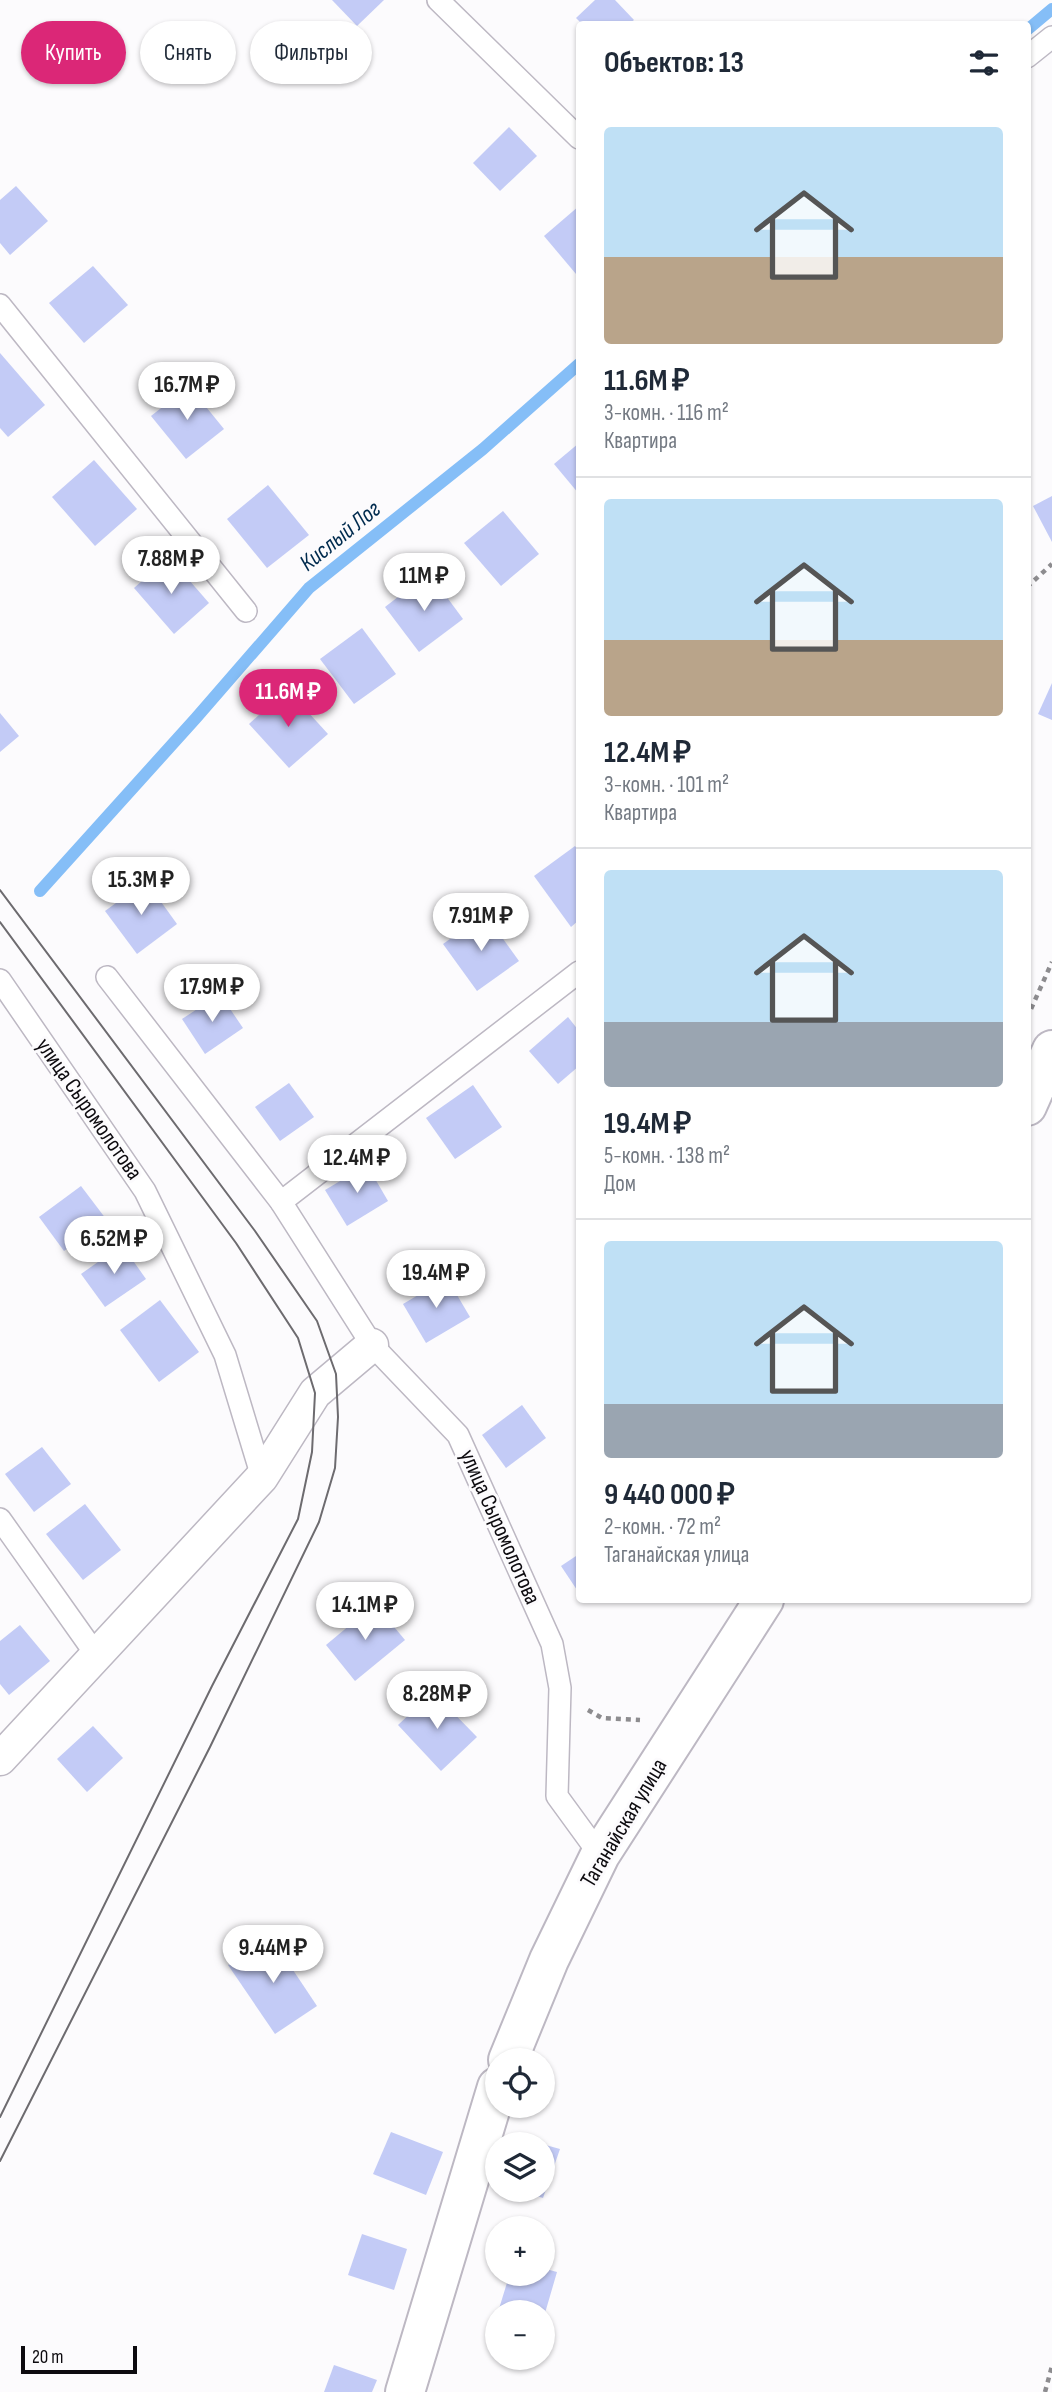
<!DOCTYPE html>
<html lang="ru">
<head>
<meta charset="utf-8">
<style>
  :root { --surface:#fff; --page:#f6f6f7; --text:#1f2937; --muted:#747a83; --line:#e0e1e3; --accent:#db2777 }
  body { margin:0; font-family:"Sofia Sans Condensed",sans-serif; background:var(--page); color:var(--text); height:100vh; display:flex; flex-direction:column; font-size:26px; white-space:nowrap }
  * { box-sizing:border-box; margin:0 }
  p { font-size:23px; color:var(--muted) }
  .icon { flex:none; width:38px; height:38px; fill:none; stroke:currentColor; stroke-width:2; stroke-linecap:round; stroke-linejoin:round }
  .map { position:relative; flex:1; overflow:hidden }
  .details { position:absolute; left:576px; top:21px; width:455px; height:1582px; display:flex; flex-direction:column; background:var(--surface); border-radius:7px; box-shadow:0 2px 5px #0004 }
  .details>* { flex:none }
  .hud { position:absolute; left:21px; top:21px; width:450px; height:63px; display:flex; gap:14px }
  .tools { position:absolute; left:485px; top:2048px; display:grid; gap:14px }
  .tools a { display:grid; place-items:center; width:70px; height:70px; border-radius:50%; background:var(--surface); box-shadow:0 2px 5px #0004; font-size:35px }
  .scale { position:absolute; left:21px; bottom:18px; width:116px; box-sizing:border-box; padding-left:7px; border:4px solid #0d0b0f; border-top:0; font-size:19px; line-height:24px; white-space:nowrap; color:#0d0b0f; -webkit-text-stroke:5px #fcfbfd; paint-order:stroke }
  .price { position:absolute; translate:-50% -60px; padding:0 16px; border-radius:24px; background:#fff; color:#222; font-size:23px; line-height:46px; filter:drop-shadow(0 2px 4px #0008) }
  .price::after { content:''; position:absolute; left:50%; top:42px; width:21px; height:16px; margin-left:-10px; background:inherit; clip-path:polygon(0 0,100% 0,50% 100%) }
  .price.current { background:var(--accent); color:#fff }
  ul { padding:0; list-style:none }
  li { display:grid; align-content:center; gap:14px; height:371px; padding:0 28px }
  li+li { border-top:2px solid var(--line) }
  li span { display:grid; place-items:center; height:217px; border-radius:7px; color:#555 }
  li>.icon { margin-inline-start:auto }
  span .icon { width:126px; height:126px; fill:#fffc; stroke-width:1 }
  li b { font-size:30px }
  h2 { display:flex; justify-content:space-between; align-items:center; height:84px; padding:0 28px; font-size:30px }
  .chip { padding:0 24px; border-radius:32px; background:var(--surface); box-shadow:0 2px 5px #0004; font-size:24px; line-height:63px }
  .chip.current { background:var(--accent); color:#fff }
  .map>svg:first-child { display:block }
  .lines { fill:none; stroke-linecap:round; stroke-linejoin:round }
  .stream { stroke:#85bef7; stroke-width:12 }
  .building { fill:#c3cbf6 }
  .service-casing { stroke:#bdb8c3; stroke-width:24 }
  .pedestrian-casing { stroke:#bdb8c3; stroke-width:35 }
  .secondary-casing { stroke:#bdb8c3; stroke-width:42 }
  .path { stroke:#8d8c8f; stroke-width:4.5; stroke-dasharray:5 5; stroke-linecap:butt }
  .service { stroke:#fff; stroke-width:21 }
  .pedestrian { stroke:#fff; stroke-width:32 }
  .secondary { stroke:#fff; stroke-width:38 }
  .tram { stroke:#6d6b6f; stroke-width:2 }
  .labels { text-anchor:middle; dominant-baseline:central; stroke-width:6; stroke-linejoin:round; paint-order:stroke }
  .street-label { font-size:23px; fill:#0d0b0f; stroke:#fcfbfd }
  .water-label { font-size:24px; font-style:italic; fill:#002b4e; stroke:#fcfbfd }
</style>
</head>
<body>
<div class="map">
<svg width="1052" height="2392" viewBox="0 0 1052 2392">
  <rect width="100%" height="100%" fill="#fcfbfd"/>
  <g class="lines">
    <g class="stream">
      <polyline points="1027,30 1052,9"/>
      <polyline points="40,891 196,718 309,588 483,449 579,364"/>
    </g>
  </g>
  <g class="building">
    <polygon points="332,0 384,0 357,26"/>
    <polygon points="595,0 615,0 634,20 629,24 582,24 576,18"/>
    <polygon points="509,127 537,156 500,191 473,163"/>
    <polygon points="16,186 48,221 10,255 0,243 0,200"/>
    <polygon points="579,206 579,271 576,274 544,236"/>
    <polygon points="93,266 128,305 84,343 49,303"/>
    <polygon points="0,353 45,405 8,437 0,428"/>
    <polygon points="189,386 224,429 186,459 151,416"/>
    <polygon points="579,443 579,494 554,464"/>
    <polygon points="94,460 137,509 95,546 52,497"/>
    <polygon points="268,485 309,535 267,568 227,519"/>
    <polygon points="1052,496 1052,542 1033,506"/>
    <polygon points="503,511 539,554 501,586 464,543"/>
    <polygon points="169,557 209,603 174,634 134,588"/>
    <polygon points="429,573 463,619 419,652 385,607"/>
    <polygon points="362,628 396,674 354,704 320,659"/>
    <polygon points="1052,683 1052,720 1038,714"/>
    <polygon points="287,689 328,734 289,768 249,724"/>
    <polygon points="0,713 19,736 0,752"/>
    <polygon points="575,846 579,851 579,920 571,927 534,876"/>
    <polygon points="146,881 177,924 137,954 105,911"/>
    <polygon points="485,914 519,961 477,991 443,944"/>
    <polygon points="220,994 243,1028 205,1054 182,1019"/>
    <polygon points="568,1017 579,1031 579,1066 558,1084 529,1051"/>
    <polygon points="289,1083 314,1117 280,1141 255,1107"/>
    <polygon points="473,1085 502,1127 455,1159 426,1118"/>
    <polygon points="367,1165 388,1201 347,1226 325,1190"/>
    <polygon points="81,1186 106,1219 64,1251 39,1217"/>
    <polygon points="122,1245 146,1279 105,1307 81,1274"/>
    <polygon points="447,1278 470,1317 426,1343 403,1304"/>
    <polygon points="160,1300 199,1352 159,1382 120,1330"/>
    <polygon points="522,1405 546,1438 506,1468 482,1435"/>
    <polygon points="42,1447 71,1484 34,1512 5,1474"/>
    <polygon points="85,1504 121,1550 83,1580 46,1534"/>
    <polygon points="579,1554 579,1593 561,1566"/>
    <polygon points="375,1604 405,1640 355,1681 326,1645"/>
    <polygon points="20,1625 50,1661 9,1695 0,1684 0,1641"/>
    <polygon points="433,1692 477,1737 441,1771 398,1725"/>
    <polygon points="93,1726 123,1758 87,1792 57,1759"/>
    <polygon points="271,1937 317,2006 275,2034 228,1965"/>
    <polygon points="391,2132 443,2152 426,2195 373,2174"/>
    <polygon points="516,2135 541,2143 541,2144 513,2144"/>
    <polygon points="542,2144 560,2149 543,2198 518,2190 542,2189"/>
    <polygon points="362,2234 407,2249 394,2290 348,2275"/>
    <polygon points="542,2268 557,2272 543,2320 542,2312 498,2312 510,2273 542,2273"/>
    <polygon points="334,2365 377,2380 372,2392 324,2392"/>
  </g>
  <g class="lines">
    <defs>
      <g id="service">
        <polyline points="438,0 579,138"/>
        <polyline points="1027,57 1052,37"/>
        <polyline points="0,305 246,611"/>
        <polyline points="107,977 281,1202 372,1345 458,1435 552,1644 560,1688 557,1796 600,1855"/>
        <polyline points="0,980 145,1191 225,1355 262,1477"/>
        <polyline points="281,1202 579,972"/>
        <polyline points="0,1519 97,1656"/>
      </g>
      <polyline id="pedestrian" points="0,1759 262,1477 315,1393 372,1345"/>
      <g id="secondary">
        <polyline points="1027,1106 1052,1050"/>
        <polyline points="508,2060 549,1960 600,1855 764,1600"/>
        <polyline points="405,2392 497,2087"/>
      </g>
    </defs>
    <use href="#service" class="service-casing"/>
    <use href="#pedestrian" class="pedestrian-casing"/>
    <use href="#secondary" class="secondary-casing"/>
    <g class="path">
      <polyline points="1027,587 1052,564"/>
      <polyline points="1027,1018 1052,962"/>
      <polyline points="588,1710 602,1718 640,1720"/>
      <polyline points="1045,2392 1052,2366"/>
    </g>
    <use href="#service" class="service"/>
    <use href="#pedestrian" class="pedestrian"/>
    <use href="#secondary" class="secondary"/>
    <g class="tram">
      <polyline points="0,890 255,1231 317,1321 336,1374 338,1417 335,1468 319,1522 210,1747 0,2161"/>
      <polyline points="0,922 236,1243 298,1338 315,1393 312,1452 298,1519 212,1686 0,2117"/>
    </g>
  </g>
  <g class="labels">
    <g class="street-label">
      <text transform="translate(89 1109) rotate(55)">улица Сыромолотова</text>
      <text transform="translate(500 1527) rotate(66)">улица Сыромолотова</text>
      <text transform="translate(624 1823) rotate(-59)">Таганайская улица</text>
    </g>
    <g class="water-label">
      <text transform="translate(340 536) rotate(-39)">Кислый Лог</text>
    </g>
  </g>
</svg>
<div class="tools">
<a><svg class="icon" aria-label="locate" viewBox="0 0 24 24"><circle cx="12" cy="12" r="6"/><path d="M12 2v4M12 18v4M2 12h4M18 12h4"/></svg></a>
<a><svg class="icon" aria-label="layers" viewBox="0 0 24 24"><path d="M12 4l9 5-9 5-9-5zM3 14l9 5 9-5"/></svg></a>
<a>+</a>
<a>−</a>
</div>
<div class="scale">20 m</div>
<b class="price" style="left:187px;top:422px">16.7M ₽</b>
<b class="price" style="left:171px;top:596px">7.88M ₽</b>
<b class="price" style="left:424px;top:613px">11M ₽</b>
<b class="price current" style="left:288px;top:729px">11.6M ₽</b>
<b class="price" style="left:141px;top:917px">15.3M ₽</b>
<b class="price" style="left:481px;top:953px">7.91M ₽</b>
<b class="price" style="left:212px;top:1024px">17.9M ₽</b>
<b class="price" style="left:357px;top:1195px">12.4M ₽</b>
<b class="price" style="left:114px;top:1276px">6.52M ₽</b>
<b class="price" style="left:436px;top:1310px">19.4M ₽</b>
<b class="price" style="left:365px;top:1642px">14.1M ₽</b>
<b class="price" style="left:437px;top:1731px">8.28M ₽</b>
<b class="price" style="left:273px;top:1985px">9.44M ₽</b>
<div class="hud">
<a class="chip current">Купить</a>
<a class="chip">Снять</a>
<a class="chip">Фильтры</a>
</div>
<section class="details">
<h2>Объектов: 13<svg class="icon" aria-label="filters" viewBox="0 0 24 24"><path d="M4 7h16M4 17h16"/><circle cx="9" cy="7" r="2"/><circle cx="15" cy="17" r="2"/></svg></h2>
<ul>
<li><span style="background:linear-gradient(#bfe0f5 60%,#b9a48a 0)"><svg class="icon" aria-label="home" viewBox="0 0 24 24"><path d="M3 11l9-7 9 7M6 9v11h12V9"/></svg></span><div><b>11.6M ₽</b><p>3-комн. · 116 m²</p><p>Квартира</p></div></li>
<li><span style="background:linear-gradient(#bfe0f5 65%,#b9a48a 0)"><svg class="icon" aria-label="home" viewBox="0 0 24 24"><path d="M3 11l9-7 9 7M6 9v11h12V9"/></svg></span><div><b>12.4M ₽</b><p>3-комн. · 101 m²</p><p>Квартира</p></div></li>
<li><span style="background:linear-gradient(#bfe0f5 70%,#9aa5b1 0)"><svg class="icon" aria-label="home" viewBox="0 0 24 24"><path d="M3 11l9-7 9 7M6 9v11h12V9"/></svg></span><div><b>19.4M ₽</b><p>5-комн. · 138 m²</p><p>Дом</p></div></li>
<li><span style="background:linear-gradient(#bfe0f5 75%,#9aa5b1 0)"><svg class="icon" aria-label="home" viewBox="0 0 24 24"><path d="M3 11l9-7 9 7M6 9v11h12V9"/></svg></span><div><b>9 440 000 ₽</b><p>2-комн. · 72 m²</p><p>Таганайская улица</p></div></li>
</ul>
</section>
</div>
</body>
</html>
